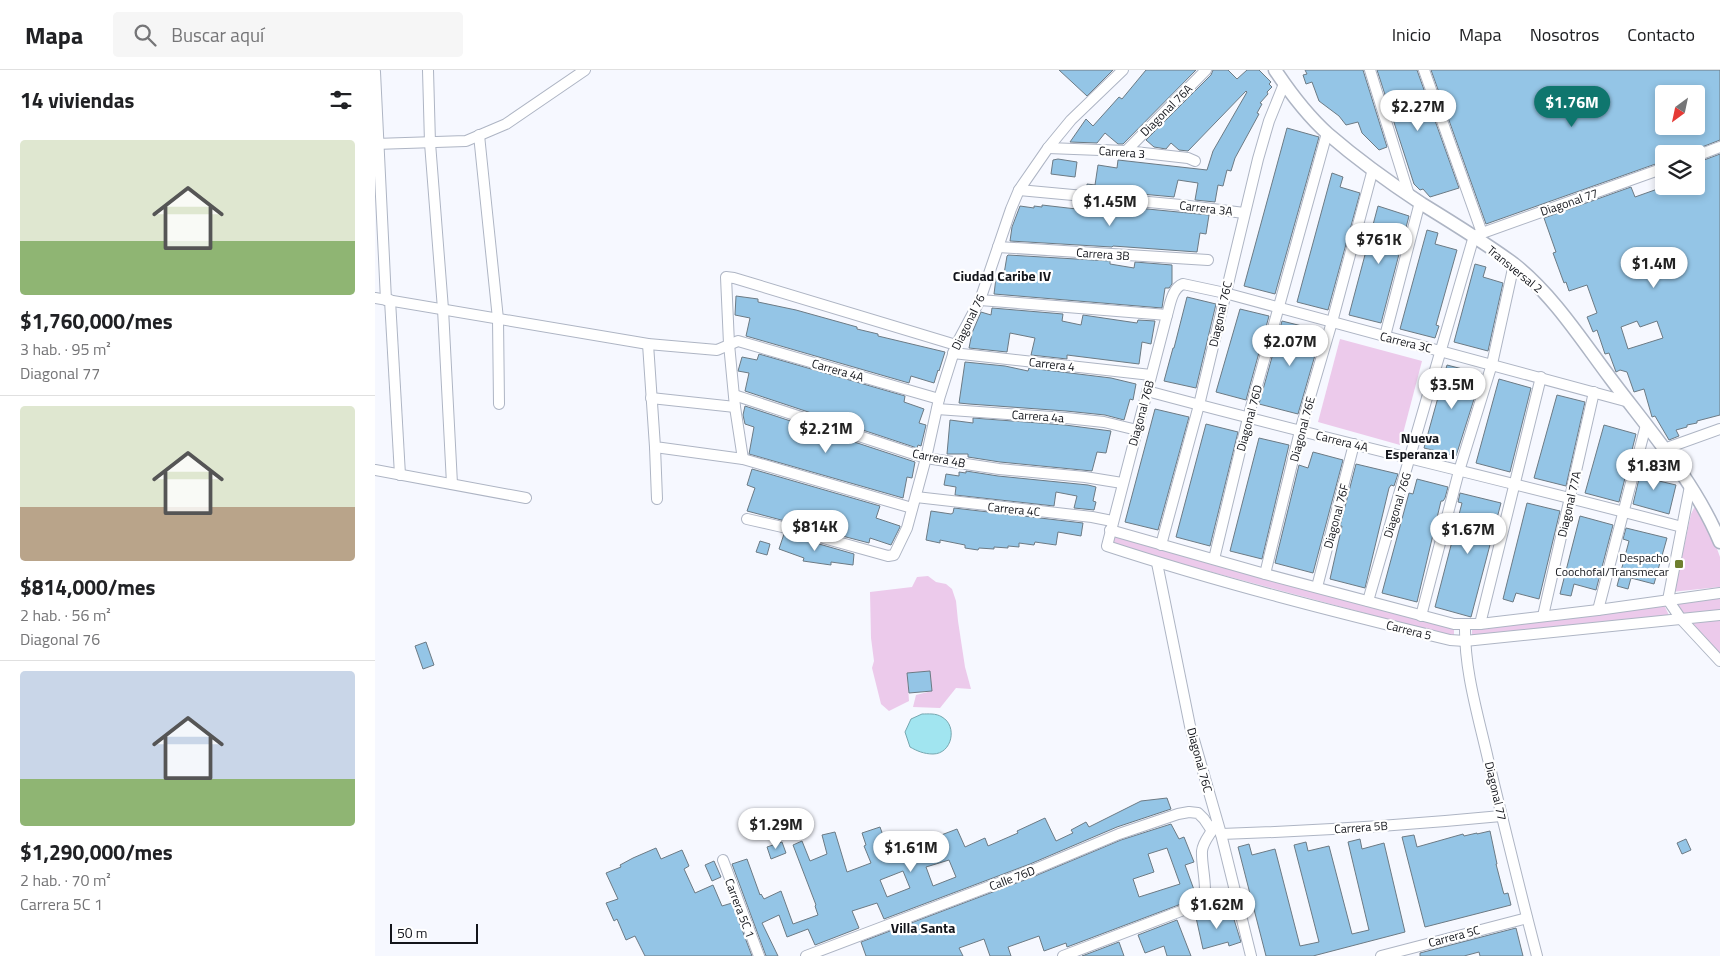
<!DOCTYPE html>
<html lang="es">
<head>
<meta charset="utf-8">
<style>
  :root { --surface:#fff; --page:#f6f6f6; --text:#202124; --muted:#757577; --line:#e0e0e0; --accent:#0f766e }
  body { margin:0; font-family:"Titillium Web",sans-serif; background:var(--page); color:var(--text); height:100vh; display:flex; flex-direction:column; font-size:19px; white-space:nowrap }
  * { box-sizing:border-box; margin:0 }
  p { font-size:16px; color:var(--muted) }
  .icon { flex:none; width:28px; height:28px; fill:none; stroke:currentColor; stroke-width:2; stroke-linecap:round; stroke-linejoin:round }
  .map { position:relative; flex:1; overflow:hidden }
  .drawer { display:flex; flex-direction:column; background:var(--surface); width:375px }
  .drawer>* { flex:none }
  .needle { width:32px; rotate:213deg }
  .controls { position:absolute; left:1280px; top:15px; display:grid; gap:10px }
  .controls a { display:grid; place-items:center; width:50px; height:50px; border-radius:5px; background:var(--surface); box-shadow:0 2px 8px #0003; font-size:25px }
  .scale { position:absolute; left:15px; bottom:12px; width:88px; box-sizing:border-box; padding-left:5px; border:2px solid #13151b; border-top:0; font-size:14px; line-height:18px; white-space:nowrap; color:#13151b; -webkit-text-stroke:4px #fff; paint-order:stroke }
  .price { position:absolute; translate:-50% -42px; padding:0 11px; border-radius:18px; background:#fff; color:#222; font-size:16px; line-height:32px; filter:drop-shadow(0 1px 2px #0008) }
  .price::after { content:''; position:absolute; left:50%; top:30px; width:15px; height:11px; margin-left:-8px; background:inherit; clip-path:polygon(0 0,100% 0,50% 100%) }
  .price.active { background:var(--accent); color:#fff }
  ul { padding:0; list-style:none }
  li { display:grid; align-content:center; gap:10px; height:265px; padding:0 20px }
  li+li { border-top:1px solid var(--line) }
  li span { display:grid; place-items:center; height:155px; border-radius:5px; color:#555 }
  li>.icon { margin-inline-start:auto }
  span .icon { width:90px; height:90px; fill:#fffc; stroke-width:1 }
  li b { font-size:21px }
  h2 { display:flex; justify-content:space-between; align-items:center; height:60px; padding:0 20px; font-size:21px }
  header { display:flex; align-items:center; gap:30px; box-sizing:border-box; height:70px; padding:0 25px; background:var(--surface); border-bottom:1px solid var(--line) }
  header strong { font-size:24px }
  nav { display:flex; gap:28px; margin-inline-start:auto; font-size:18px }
  .search { width:350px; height:45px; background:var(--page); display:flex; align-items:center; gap:12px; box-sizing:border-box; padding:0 18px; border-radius:5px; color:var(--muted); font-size:19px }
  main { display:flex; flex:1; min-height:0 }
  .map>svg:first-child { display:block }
  .green { fill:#eccaeb }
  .water { fill:#a1e5f0; stroke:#76a7b0 }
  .building { fill:#94c5e6; stroke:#6c7a84; fill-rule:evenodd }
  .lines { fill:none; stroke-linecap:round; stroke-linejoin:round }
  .minor-casing { stroke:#aeb5c4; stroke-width:12 }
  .tertiary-casing { stroke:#aeb5c4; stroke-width:15 }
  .minor { stroke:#fff; stroke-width:10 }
  .tertiary { stroke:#fff; stroke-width:12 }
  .poi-dot { fill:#6f7f2e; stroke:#fff; stroke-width:2 }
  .labels { text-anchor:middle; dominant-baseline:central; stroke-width:4.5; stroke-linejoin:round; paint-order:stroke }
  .street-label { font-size:12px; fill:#13151b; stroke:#fff }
  .poi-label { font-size:12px; fill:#13151b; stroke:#fff; text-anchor:end }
  .neighbourhood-label { font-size:14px; font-weight:bold; fill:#13151b; stroke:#fff }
</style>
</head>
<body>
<header>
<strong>Mapa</strong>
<div class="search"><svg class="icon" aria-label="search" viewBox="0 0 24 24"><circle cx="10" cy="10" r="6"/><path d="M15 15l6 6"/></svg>Buscar aquí</div>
<nav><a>Inicio</a><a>Mapa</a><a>Nosotros</a><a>Contacto</a></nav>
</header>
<main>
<section class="drawer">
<h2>14 viviendas<svg class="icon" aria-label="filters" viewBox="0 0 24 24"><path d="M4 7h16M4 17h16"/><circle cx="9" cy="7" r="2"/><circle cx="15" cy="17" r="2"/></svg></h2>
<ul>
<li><span style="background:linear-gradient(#dfe7d0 65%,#8fb573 0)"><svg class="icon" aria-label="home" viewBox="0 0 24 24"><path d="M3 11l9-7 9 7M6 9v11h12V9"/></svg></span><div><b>$1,760,000/mes</b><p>3 hab. · 95 m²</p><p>Diagonal 77</p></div></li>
<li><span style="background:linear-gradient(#dfe7d0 65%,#b9a48a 0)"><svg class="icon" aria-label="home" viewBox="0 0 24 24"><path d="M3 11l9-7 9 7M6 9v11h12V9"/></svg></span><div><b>$814,000/mes</b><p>2 hab. · 56 m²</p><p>Diagonal 76</p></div></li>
<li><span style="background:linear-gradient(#c9d6e8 70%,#8fb573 0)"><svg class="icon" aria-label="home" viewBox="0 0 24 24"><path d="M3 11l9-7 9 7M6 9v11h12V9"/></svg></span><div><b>$1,290,000/mes</b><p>2 hab. · 70 m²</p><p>Carrera 5C 1</p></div></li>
</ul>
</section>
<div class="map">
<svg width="1345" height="886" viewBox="0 0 1345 886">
  <rect width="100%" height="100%" fill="#f6f8ff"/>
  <g class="green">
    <polygon points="965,269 1047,291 1025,375 943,352"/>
    <polygon points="1320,436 1337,465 1345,487 1345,517 1296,522 1296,517 1301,514 1316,444"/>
    <polygon points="737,466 1079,558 1079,567 736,475"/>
    <polygon points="553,506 561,512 571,514 577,519 581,531 583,551 590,597 596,619 581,618 565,638 538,637 541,625 557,621 555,601 532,603 534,631 514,641 506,634 497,598 499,591 496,568 495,522 537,517 542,507"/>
    <polygon points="1345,526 1345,541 1309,545 1302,532"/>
    <polygon points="1288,533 1295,547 1097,567 1097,557"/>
    <polygon points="1345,550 1345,585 1316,553"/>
  </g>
  <path class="water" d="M547,644C553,644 561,643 567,647C583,656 577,684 558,684C549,684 542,681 535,677L530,662L536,649Z"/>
  <g class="building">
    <polygon points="684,0 738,0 712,26"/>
    <polygon points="771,0 821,0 748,74 743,74 730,63 722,73 695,72 711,49 718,56 744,27 747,29"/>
    <polygon points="838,0 853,0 862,9 872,0 884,0 896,12 894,14 897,17 892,22 893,24 885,33 887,34 882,43 884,44 860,88 856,101 852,100 848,116 843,115 840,132 820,130 823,113 803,110 799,127 712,119 712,114 720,115 723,95 742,98 743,90 832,100 838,81 872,22 871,21 813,81 804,80 796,73 791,79 779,77 771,70 836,5"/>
    <polygon points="930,0 988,0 1012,77 1004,80 987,63 983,52 971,55 964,46 944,31 937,12 931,14 928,5 932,4"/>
    <polygon points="1002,0 1042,0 1084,118 1055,127 1048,119 1045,120 1039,114"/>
    <path d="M1056,0H1345V70L1309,84H1289V91L1111,154ZM1289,24H1321V56H1289Z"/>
    <polygon points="912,58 944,67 900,224 869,216"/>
    <path d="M1345,84V345L1322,351V353L1312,355V357L1301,360L1304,366L1294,370L1280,346L1277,347L1269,319L1259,322L1252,302L1245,300L1241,302L1234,283L1230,284L1222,260L1218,262L1212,247L1222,243L1212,215L1194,221L1191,212L1189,213L1178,183L1181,182L1169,148L1256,117L1260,127L1291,116H1321V93ZM1262,251L1265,257L1282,251L1288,268L1253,279L1246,257Z"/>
    <polygon points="683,89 702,92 700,107 676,104 678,90"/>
    <polygon points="957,103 968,107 965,117 985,123 953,240 922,232"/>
    <polygon points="711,133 834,145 831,164 825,163 822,182 738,176 737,177 635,171 637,157 645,136 659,138 659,136 667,137 667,135 710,140"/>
    <polygon points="1003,136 1034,146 1006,253 974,245"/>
    <polygon points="1052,160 1063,163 1060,174 1082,180 1061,255 1064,256 1060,268 1025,259"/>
    <polygon points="633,185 735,191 735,194 759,198 760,192 797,195 797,214 794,218 790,218 787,238 619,224 621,208 628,210 632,186"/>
    <polygon points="1100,194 1111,197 1108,207 1128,213 1113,281 1079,272"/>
    <polygon points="361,226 383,229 383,232 421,240 482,257 482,259 503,264 503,266 570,282 564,301 563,300 559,313 536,306 534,313 371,266 375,248 360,245"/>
    <polygon points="812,227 841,234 821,318 789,311 798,278 799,278"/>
    <polygon points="617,238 688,244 687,251 706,255 708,245 762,253 763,250 780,251 776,274 767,272 764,294 692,285 692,289 656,285 660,268 635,263 632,282 594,278 597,263 606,242 616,245"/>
    <polygon points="865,239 894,246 871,330 841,322"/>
    <polygon points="907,251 947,261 923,344 884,334"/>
    <polygon points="384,284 530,326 529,332 549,339 544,353 551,355 546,376 543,375 542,378 370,321 374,303 363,301 367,287 382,290"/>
    <polygon points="590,292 630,296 653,301 654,298 736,308 761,314 758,330 755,329 749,350 730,345 691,341 594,334 584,333"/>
    <polygon points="1072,295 1107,304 1081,386 1049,378"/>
    <polygon points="1124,309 1156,318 1135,402 1101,393"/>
    <polygon points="1182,325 1210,332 1191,416 1159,408"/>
    <polygon points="370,336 540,392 537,408 532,407 528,428 374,384 379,357 370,354 368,345"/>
    <polygon points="780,339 814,347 783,460 750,452"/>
    <polygon points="598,348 690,355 736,361 731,383 722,382 717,401 625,392 593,387 593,384 572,384 575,350 598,353"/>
    <polygon points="831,354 863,362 835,476 801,467"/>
    <polygon points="1229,355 1261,364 1244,432 1210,423"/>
    <polygon points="884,368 914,375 887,489 855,481"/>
    <polygon points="938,382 968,390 938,503 900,493 924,395 933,398"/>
    <polygon points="981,394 1023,404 1019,416 1016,415 1014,418 990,518 955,509 967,456 965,456"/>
    <polygon points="1267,396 1286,401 1284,411 1301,415 1294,444 1258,434"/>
    <polygon points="377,399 505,436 501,448 525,456 525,457 516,475 495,468 494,473 372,441 380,418 372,415"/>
    <polygon points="591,401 623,406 713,415 721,417 718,431 721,432 719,440 699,438 702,426 681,422 679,436 580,425 581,417 569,415 571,404 584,406 584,402 591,403"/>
    <polygon points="1042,409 1073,417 1070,428 1068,431 1066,431 1042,532 1007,523 1034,423 1038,424"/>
    <polygon points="1085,423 1126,433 1096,547 1060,537 1087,433 1083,432"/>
    <polygon points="1152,433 1185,441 1164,529 1141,523 1138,532 1128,529"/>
    <polygon points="579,438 708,453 706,466 683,462 681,475 660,472 659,475 644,473 644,477 633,476 633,478 619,477 619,479 604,478 603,480 590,478 590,475 565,470 565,473 551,470 556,441 576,444 578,443"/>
    <polygon points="1205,446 1238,455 1221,520 1199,514 1196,526 1185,524"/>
    <polygon points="1251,458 1292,468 1279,514 1256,508 1253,519 1242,516 1254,471 1248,469"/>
    <polygon points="409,464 479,484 478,495 456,492 456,495 428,491 429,488 404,479"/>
    <polygon points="385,471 395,474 392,485 381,482"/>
    <polygon points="51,572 59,595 48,599 40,576"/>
    <polygon points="555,601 557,621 534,623 532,603"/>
    <path d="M792,728L796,739L742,757L655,794L509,849L502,833L477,841L484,858L440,875L433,859L412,867L404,845L387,853L403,886H391L357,794L372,789L385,825L386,824L389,829L406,821L418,854L443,845L440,836L441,835L418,775L427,771L435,791L452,784L447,765L460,762L472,802L496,793L489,776L491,775L487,763L505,757L509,768H510L516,782L548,771L547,768L559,763L561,767L582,759L590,777L610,768L613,776L643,763L642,761L670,748L681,771L698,763L696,760L711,752L714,757L766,731ZM574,790L581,807L558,816L551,797ZM528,801L535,818L512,827L505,810Z"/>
    <path d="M796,754L804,769L809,767L819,792L810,795L822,828L692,877L691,873L669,881L664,866L633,877L636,886H615L609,869L584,878L588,886H491L486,872L660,806L746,770ZM792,778L805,814L764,827L758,809L779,802L773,784Z"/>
    <polygon points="1115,761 1122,794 1121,794 1128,821 1129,824 1133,823 1136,835 1050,857 1027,767 1039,765 1042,777 1088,764 1089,766 1102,763 1102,764"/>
    <polygon points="985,769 987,779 1009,773 1030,862 938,886 891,886 863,777 874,774 877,785 900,779 925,876 944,872 919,775 931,772 933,781 954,776 977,864 994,860 973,772"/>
    <polygon points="1311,769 1316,780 1307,784 1302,773"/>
    <polygon points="407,772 411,783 396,789 392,777"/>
    <polygon points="281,778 286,789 307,780 314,796 309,799 320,823 338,815 347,836 357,833 377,886 270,886 260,866 251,870 242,849 239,851 231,833 243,829 231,803 246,797 245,795 258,788"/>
    <polygon points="339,791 346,807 337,811 330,795"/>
    <polygon points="829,840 831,848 857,843 866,872 854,876 853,872 828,879 820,843"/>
    <polygon points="802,850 816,886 792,886 789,876 770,883 763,865"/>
    <polygon points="1141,858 1148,886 1105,886 1104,882 1089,886 1045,886 1045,883"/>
    <polygon points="744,872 749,886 707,886"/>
  </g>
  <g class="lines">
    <defs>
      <g id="minor">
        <polyline points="53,0 55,73 68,239 77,414"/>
        <polyline points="995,0 1034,125"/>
        <polyline points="1049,0 1107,163"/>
        <polyline points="0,2 11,230"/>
        <polyline points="104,65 123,249 124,334"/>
        <polyline points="0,74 91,71 131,54 210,0"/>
        <polyline points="673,78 751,81 813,88 820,91"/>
        <polyline points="751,81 831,0"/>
        <polyline points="1321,86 1345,77"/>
        <polyline points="644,120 806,135 869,143"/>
        <polyline points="623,177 833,190"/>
        <polyline points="0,228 273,274 342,280 363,271 564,329"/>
        <polyline points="15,230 25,405"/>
        <polyline points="605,230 792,245"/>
        <polyline points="1010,266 1045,132"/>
        <polyline points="273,274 280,377 368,389 537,438"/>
        <polyline points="578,283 776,305"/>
        <path d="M772,321C950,369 1129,410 1307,457"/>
        <polyline points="359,325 551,388 624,399 710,407 747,413"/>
        <polyline points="276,328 360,337"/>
        <path d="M1254,332L850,223L808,214C797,218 795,235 792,245L732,476C845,513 960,542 1075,570L1090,571L1345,545"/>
        <polyline points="562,339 691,348 729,352 762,360"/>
        <polyline points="280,377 282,429"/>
        <polyline points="1289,379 1345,359"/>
        <polyline points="368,389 360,337 354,274 351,207 359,208 581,275"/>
        <polyline points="0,400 151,428"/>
        <polyline points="1315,416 1293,530 1306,549 1345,591"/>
        <polyline points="541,427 717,447 737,451"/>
        <polyline points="372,449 416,459 513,486 519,485 532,458 551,388 564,329 581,275 605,230 636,139 644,120 673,78 696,50 748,0"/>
        <polyline points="735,460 890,504 1079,554 1105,554 1223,540 1345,523"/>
        <polyline points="786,475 824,335 883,89 894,51 909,14"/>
        <polyline points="839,489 873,348 952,63"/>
        <polyline points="782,493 815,656 846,764 876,886"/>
        <polyline points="890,504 925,361 957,252 998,99"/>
        <polyline points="942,517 979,374"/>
        <path d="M993,531C1029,409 1063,287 1099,166L1289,98"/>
        <polyline points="1223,540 1271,355"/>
        <polyline points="1046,546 1084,401 1117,294 1139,194"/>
        <polyline points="1168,546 1219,322"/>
        <path d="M1090,554C1089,600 1103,645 1113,689C1129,755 1145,821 1162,886"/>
        <polyline points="1105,554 1166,307"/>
        <path d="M846,764C940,761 1033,755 1126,746"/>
        <polyline points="348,790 384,886"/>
        <polyline points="431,886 658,800 744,764 803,744 814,742 823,743 829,749 837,761"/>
        <path d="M688,886L827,833C834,820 826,796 827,781C828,771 836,764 840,755"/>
        <polyline points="1006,886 1152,848"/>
      </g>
      <path id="tertiary" d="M900,0C914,21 934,47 953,64C982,89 1015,113 1047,134C1078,153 1109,172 1139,194C1178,225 1206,269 1236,309C1275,361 1320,412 1345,472"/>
    </defs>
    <use href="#minor" class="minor-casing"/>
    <use href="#tertiary" class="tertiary-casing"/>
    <use href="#minor" class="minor"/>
    <use href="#tertiary" class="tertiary"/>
  </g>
  <rect class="poi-dot" x="1299" y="489" width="10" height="10" rx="2.5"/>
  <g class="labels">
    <g class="street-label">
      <text transform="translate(791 40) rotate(-45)">Diagonal 76A</text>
      <text transform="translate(747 82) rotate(4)">Carrera 3</text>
      <text transform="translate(1194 132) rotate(-19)">Diagonal 77</text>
      <text transform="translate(831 138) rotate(7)">Carrera 3A</text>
      <text transform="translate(728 184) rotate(4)">Carrera 3B</text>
      <text transform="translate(1140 199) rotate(39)">Transversal 2</text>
      <text transform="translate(845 244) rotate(-77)">Diagonal 76C</text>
      <text transform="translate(593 252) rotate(-64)">Diagonal 76</text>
      <text transform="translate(1031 272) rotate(14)">Carrera 3C</text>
      <text transform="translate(677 294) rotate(6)">Carrera 4</text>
      <text transform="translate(463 300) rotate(16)">Carrera 4A</text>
      <text transform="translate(766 343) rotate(-75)">Diagonal 76B</text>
      <text transform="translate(663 346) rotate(4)">Carrera 4a</text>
      <text transform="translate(874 348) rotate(-75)">Diagonal 76D</text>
      <text transform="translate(927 359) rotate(-75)">Diagonal 76E</text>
      <text transform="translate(967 371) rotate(14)">Carrera 4A</text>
      <text transform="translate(564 388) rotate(11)">Carrera 4B</text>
      <text transform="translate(1194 434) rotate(-77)">Diagonal 77A</text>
      <text transform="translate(1022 435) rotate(-73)">Diagonal 76G</text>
      <text transform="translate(639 439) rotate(6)">Carrera 4C</text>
      <text transform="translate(961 446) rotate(-75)">Diagonal 76F</text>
      <text transform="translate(1034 560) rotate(14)">Carrera 5</text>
      <text transform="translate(825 690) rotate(75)">Diagonal 76C</text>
      <text transform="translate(1121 721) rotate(77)">Diagonal 77</text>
      <text transform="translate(986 757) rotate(-4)">Carrera 5B</text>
      <text transform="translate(637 808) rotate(-21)">Calle 76D</text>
      <text transform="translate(365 838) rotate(69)">Carrera 5C 1</text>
      <text transform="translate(1079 866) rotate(-15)">Carrera 5C</text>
    </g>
    <g class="poi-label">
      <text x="1294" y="487">Despacho<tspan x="1294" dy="14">Coochofal/Transmecar</tspan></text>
    </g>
    <g class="neighbourhood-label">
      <text x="627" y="205">Ciudad Caribe IV</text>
      <text x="1045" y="367">Nueva<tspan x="1045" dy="16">Esperanza I</tspan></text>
      <text x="548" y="857">Villa Santa</text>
    </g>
  </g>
</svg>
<div class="controls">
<a><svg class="needle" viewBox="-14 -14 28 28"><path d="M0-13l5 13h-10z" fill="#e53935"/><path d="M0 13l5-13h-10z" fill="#757577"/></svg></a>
<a><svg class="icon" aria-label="layers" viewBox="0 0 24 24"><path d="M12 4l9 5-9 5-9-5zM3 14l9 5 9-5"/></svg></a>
</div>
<div class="scale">50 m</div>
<b class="price active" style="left:1197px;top:58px">$1.76M</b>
<b class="price" style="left:1043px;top:62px">$2.27M</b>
<b class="price" style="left:735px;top:157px">$1.45M</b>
<b class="price" style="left:1004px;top:195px">$761K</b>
<b class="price" style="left:1279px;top:219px">$1.4M</b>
<b class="price" style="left:915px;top:297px">$2.07M</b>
<b class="price" style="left:1077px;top:340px">$3.5M</b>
<b class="price" style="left:451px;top:384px">$2.21M</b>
<b class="price" style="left:1279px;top:421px">$1.83M</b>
<b class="price" style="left:440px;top:482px">$814K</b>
<b class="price" style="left:1093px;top:485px">$1.67M</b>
<b class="price" style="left:401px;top:780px">$1.29M</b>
<b class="price" style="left:536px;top:803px">$1.61M</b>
<b class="price" style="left:842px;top:860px">$1.62M</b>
</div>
</main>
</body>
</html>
